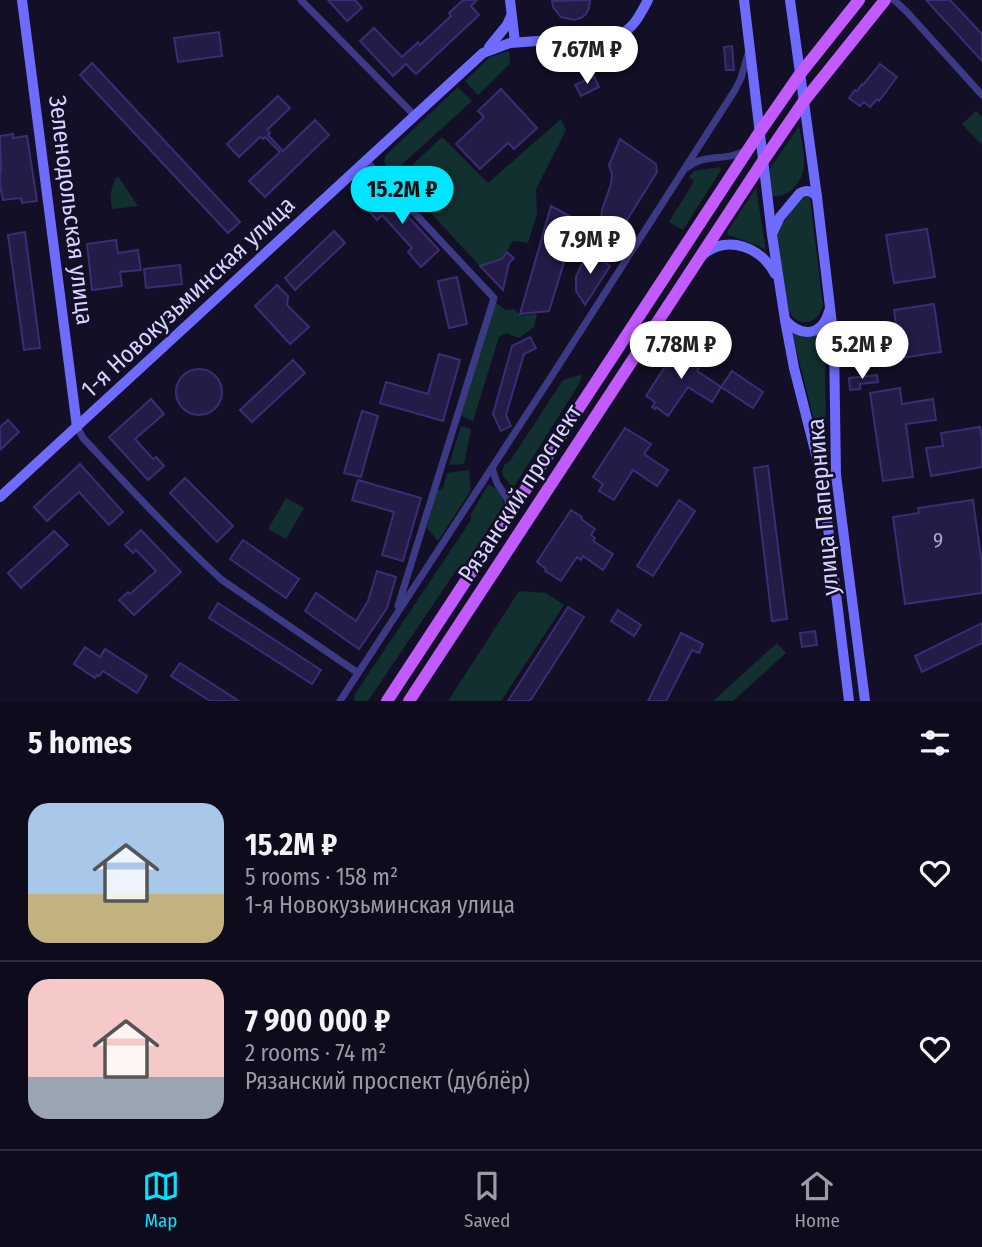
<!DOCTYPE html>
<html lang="en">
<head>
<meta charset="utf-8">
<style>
  :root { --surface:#0e0b1c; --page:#1c1929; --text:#f1f3f6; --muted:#9b9ba3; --line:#2e2b3b; --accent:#00e5ff }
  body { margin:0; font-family:"Fira Sans Condensed",sans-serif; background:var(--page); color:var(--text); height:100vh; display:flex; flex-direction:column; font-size:26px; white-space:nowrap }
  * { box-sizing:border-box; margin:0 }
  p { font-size:23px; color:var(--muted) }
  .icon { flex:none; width:38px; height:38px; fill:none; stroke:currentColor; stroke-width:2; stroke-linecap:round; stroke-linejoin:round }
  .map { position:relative; height:701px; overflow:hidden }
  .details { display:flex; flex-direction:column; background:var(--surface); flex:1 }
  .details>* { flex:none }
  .price { position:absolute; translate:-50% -60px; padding:0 16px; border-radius:24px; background:#fff; color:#222; font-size:23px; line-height:46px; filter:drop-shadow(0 2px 4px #0008) }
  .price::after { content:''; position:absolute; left:50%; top:42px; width:21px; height:16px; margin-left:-10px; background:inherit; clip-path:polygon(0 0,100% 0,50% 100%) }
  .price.selected { background:var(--accent); color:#111 }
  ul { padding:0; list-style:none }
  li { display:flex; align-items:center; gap:21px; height:175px; padding:0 28px }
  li+li { border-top:2px solid var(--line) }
  li span { display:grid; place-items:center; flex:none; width:196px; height:140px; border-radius:21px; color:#555 }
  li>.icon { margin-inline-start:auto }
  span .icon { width:84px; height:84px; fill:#fffc; stroke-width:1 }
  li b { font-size:30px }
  h2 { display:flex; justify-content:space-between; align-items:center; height:84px; padding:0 28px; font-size:30px }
  .menu { display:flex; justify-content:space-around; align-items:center; height:98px; border-top:2px solid var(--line); background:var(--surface); font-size:19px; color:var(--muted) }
  .menu a { display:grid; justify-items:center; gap:4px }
  .menu .selected { color:var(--accent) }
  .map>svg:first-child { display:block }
  .green { fill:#12302f }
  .building { fill:#241b47; stroke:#3b2d73; stroke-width:2 }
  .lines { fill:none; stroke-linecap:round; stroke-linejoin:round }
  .street { stroke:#3d3a85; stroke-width:7 }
  .secondary { stroke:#6f6bff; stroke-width:10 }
  .primary { stroke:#c25bff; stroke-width:12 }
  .labels { text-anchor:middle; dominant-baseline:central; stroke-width:5; stroke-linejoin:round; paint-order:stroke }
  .number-label { font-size:21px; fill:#aca6d1 }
  .street-label { font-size:24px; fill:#d9d4ff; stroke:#130f26 }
</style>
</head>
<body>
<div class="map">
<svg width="982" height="701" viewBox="0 0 982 701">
  <rect width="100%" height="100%" fill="#130f26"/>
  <g class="green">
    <polygon points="509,51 510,64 478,95 465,81 490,57"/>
    <polygon points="458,87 472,101 398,168 393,169 386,165 384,161 386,155"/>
    <polygon points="976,111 982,117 982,145 962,124"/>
    <polygon points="561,119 566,130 536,189 537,214 528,243 513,241 502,259 480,266 398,178 442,137 488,183"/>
    <path d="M799,126C801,138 805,153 804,165C803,181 789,199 772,196L769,170Z"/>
    <polygon points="720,167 721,170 683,230 669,222 694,181 689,177 694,171"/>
    <path d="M118,176L138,206L112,209C110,198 110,185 118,176Z"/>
    <polygon points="756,188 766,251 759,246 728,235 727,232"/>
    <path d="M807,194L810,198L823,306C817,324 801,329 789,312L776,232L803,195Z"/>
    <polygon points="495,302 506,310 514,309 521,316 537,314 534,327 519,338 507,333 499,337 473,421 461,416"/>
    <path d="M825,330L826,468L792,333C803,337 815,334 825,330Z"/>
    <polygon points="580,375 582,376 578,386 513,488 503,476 502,470 505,464 510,461 563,380"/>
    <polygon points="461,426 471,429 464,464 449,465"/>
    <polygon points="469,470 471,490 438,541 427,528 436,491 443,488 447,473"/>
    <path d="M488,485C496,486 503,496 504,504L464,566L457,569L368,701H354L355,694L471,520V514Z"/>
    <polygon points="286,498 304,508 286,539 268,529"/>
    <polygon points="519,591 546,593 564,605 501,701 448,701"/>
    <polygon points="777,643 786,653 733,701 713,701"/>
  </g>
  <g class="building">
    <polygon points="328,0 355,0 362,8 347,21"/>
    <polygon points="463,0 477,0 471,6 479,15 416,74 406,64 393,76 360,41 374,28 402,57 418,42 420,45 436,30 451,16 449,13"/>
    <polygon points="590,0 589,8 586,14 581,18 574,20 561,17 553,7 552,1"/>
    <polygon points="926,0 950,0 982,34 982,61"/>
    <polygon points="219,32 222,56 178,62 174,38"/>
    <polygon points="732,46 734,70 726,70 724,47"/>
    <polygon points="92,63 240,222 228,233 80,75"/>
    <polygon points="880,64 897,77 879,101 877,99 870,107 864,102 860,106 849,98 855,90 857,91 862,84 863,85"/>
    <polygon points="594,76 599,87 581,96 575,85"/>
    <polygon points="501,89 537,128 514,149 508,143 480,169 456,144 484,117 478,111"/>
    <polygon points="278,96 290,108 267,130 270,133 268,135 283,151 315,120 329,135 265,197 249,181 280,152 265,137 263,139 260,137 239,157 227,144"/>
    <polygon points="13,134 13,138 27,136 37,201 22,203 21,198 3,200 1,190 0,191 0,171 1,171 0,136"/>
    <polygon points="620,139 656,164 657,172 617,236 603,223 601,218 602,210 611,184 612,174 609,165"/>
    <polygon points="381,187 439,250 421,267 408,252 412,248 382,215 377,220 363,204"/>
    <polygon points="551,206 577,220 549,311 520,314"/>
    <polygon points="927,229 935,277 894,283 886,235"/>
    <polygon points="334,231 345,243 295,290 285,278"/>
    <polygon points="25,232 40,348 24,350 8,235"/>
    <polygon points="116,240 118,253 138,250 141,270 120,272 122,286 92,290 87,244"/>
    <polygon points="588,250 610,266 585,305 576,291 576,277"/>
    <polygon points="507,252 514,258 509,263 503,290 480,266 502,259"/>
    <polygon points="180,265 182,284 146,288 144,269"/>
    <polygon points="457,277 467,324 449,328 438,281"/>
    <polygon points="277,285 288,296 287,305 309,327 290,344 255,306"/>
    <polygon points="934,304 941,352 901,358 894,310"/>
    <polygon points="530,337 536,348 524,354 506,415 511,426 501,431 493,414 512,346"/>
    <polygon points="680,344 704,360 697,371 721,387 712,402 688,387 668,416 656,407 655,409 652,407 655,402 646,396"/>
    <polygon points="439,354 460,360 443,421 380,403 386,382 428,394"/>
    <polygon points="293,360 305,373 252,422 240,410"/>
    <circle cx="199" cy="392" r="23"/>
    <polygon points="732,371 763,392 753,408 721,387"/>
    <polygon points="877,375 878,382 860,384 860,389 850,390 849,378"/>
    <polygon points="900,388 902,404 933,399 936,420 906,424 913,477 883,481 870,393"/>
    <polygon points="151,399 164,414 135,439 153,459 156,457 164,466 148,480 109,437"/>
    <polygon points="362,411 378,416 361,477 344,473"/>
    <polygon points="8,420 19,432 0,450 0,427"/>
    <polygon points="980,427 982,439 982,467 931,476 926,448 943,446 941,433"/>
    <polygon points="625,428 651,444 644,454 668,470 657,486 633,470 614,500 599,491 603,484 593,477"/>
    <polygon points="80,464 123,512 109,525 79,492 47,521 34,507"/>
    <polygon points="768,466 787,619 772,621 754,468"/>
    <polygon points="185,478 233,526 217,542 170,493"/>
    <polygon points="358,480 421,498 403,561 382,555 394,512 352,500"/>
    <polygon points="679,500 695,511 653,576 637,566"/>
    <polygon points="973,500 982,564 982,593 905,604 893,517 919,513 918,508"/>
    <polygon points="571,510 582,517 581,519 595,529 591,535 595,538 593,541 613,554 603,570 583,556 581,560 577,557 561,581 545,571 546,569 537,562"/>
    <polygon points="141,530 181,572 134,615 119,600 128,592 130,594 156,571 136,550 133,553 125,545"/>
    <polygon points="54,531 68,545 21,588 8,573"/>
    <polygon points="243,540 299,579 286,598 230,559"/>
    <polygon points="377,571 396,577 387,608 359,649 305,611 316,593 356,621 368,601"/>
    <polygon points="218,603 321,670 312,684 209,618"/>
    <polygon points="568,607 584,617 530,701 508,701"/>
    <polygon points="618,610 641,625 634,636 611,621"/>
    <polygon points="982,623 982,643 922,672 915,656"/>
    <polygon points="815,631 817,645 802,647 800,633"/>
    <polygon points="681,633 703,644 699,653 692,650 666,701 648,701"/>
    <polygon points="85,647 100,657 105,649 147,676 137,693 103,671 99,676 97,675 95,678 74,664"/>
    <polygon points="180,663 208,681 239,701 210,701 171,676"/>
  </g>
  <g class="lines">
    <g class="street">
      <polyline points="301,0 415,116"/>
      <polyline points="894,0 907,12 982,95"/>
      <polyline points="366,161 494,298 398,606"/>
      <path d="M688,167C705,153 727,162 746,150"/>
      <path d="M77,427L83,438C128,486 173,535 222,580L358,673"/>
      <polyline points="492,468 497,483 508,500 508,512"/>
      <polyline points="340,701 553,374 735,90 741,78 748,54"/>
    </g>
    <g class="secondary">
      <polyline points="22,0 77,427"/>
      <polyline points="510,0 515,42"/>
      <polyline points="744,0 772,235 785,320 794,368 822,478 849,701"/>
      <polyline points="790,0 817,197 834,341 836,475 865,701"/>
      <polyline points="489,47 507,25 511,16"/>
      <path d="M773,232L780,217L800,193C807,189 812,191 817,197"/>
      <path d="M704,254C728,234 762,248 775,274"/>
      <path d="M785,320C802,338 822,336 829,311"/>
      <path d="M0,497L483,53L510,43L619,35C634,28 640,15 648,0"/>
    </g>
    <g class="primary">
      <polyline points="387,701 759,133 800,74 859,0"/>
      <polyline points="409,701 763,161 804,101 885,0"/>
    </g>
  </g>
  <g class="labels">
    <g class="number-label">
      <text x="938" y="540">9</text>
    </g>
    <g class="street-label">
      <text transform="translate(71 210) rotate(83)">Зеленодольская улица</text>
      <text transform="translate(188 297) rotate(-43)">1-я Новокузьминская улица</text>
      <text transform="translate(520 493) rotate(-57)">Рязанский проспект</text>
      <text transform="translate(823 507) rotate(-95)">улица Паперника</text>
    </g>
  </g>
</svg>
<b class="price" style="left:587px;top:86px">7.67M ₽</b>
<b class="price selected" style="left:402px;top:226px">15.2M ₽</b>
<b class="price" style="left:590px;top:276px">7.9M ₽</b>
<b class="price" style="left:681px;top:381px">7.78M ₽</b>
<b class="price" style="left:862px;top:381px">5.2M ₽</b>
</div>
<section class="details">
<h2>5 homes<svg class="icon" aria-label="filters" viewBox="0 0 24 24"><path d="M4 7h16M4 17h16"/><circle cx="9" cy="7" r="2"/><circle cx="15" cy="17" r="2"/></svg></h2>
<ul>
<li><span style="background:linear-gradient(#a9c7e8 65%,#c2b280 0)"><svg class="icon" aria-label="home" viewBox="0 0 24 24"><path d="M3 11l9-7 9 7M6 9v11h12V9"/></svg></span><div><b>15.2M ₽</b><p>5 rooms · 158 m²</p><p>1-я Новокузьминская улица</p></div><svg class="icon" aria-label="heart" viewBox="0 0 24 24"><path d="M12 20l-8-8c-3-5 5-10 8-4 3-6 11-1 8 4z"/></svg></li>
<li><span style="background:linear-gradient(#f6c9c9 70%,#9aa5b1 0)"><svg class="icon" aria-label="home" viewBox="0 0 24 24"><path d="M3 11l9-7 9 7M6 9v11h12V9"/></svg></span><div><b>7 900 000 ₽</b><p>2 rooms · 74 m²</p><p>Рязанский проспект (дублёр)</p></div><svg class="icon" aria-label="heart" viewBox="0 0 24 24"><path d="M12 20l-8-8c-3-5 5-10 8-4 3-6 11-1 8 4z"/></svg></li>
</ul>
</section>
<nav class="menu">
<a class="selected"><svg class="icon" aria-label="map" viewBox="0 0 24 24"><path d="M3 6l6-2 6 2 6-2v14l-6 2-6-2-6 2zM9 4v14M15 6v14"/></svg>Map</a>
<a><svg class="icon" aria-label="saved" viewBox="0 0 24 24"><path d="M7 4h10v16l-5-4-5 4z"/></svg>Saved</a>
<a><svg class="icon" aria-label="home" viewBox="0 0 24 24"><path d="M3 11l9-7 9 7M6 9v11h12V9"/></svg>Home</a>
</nav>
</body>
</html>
